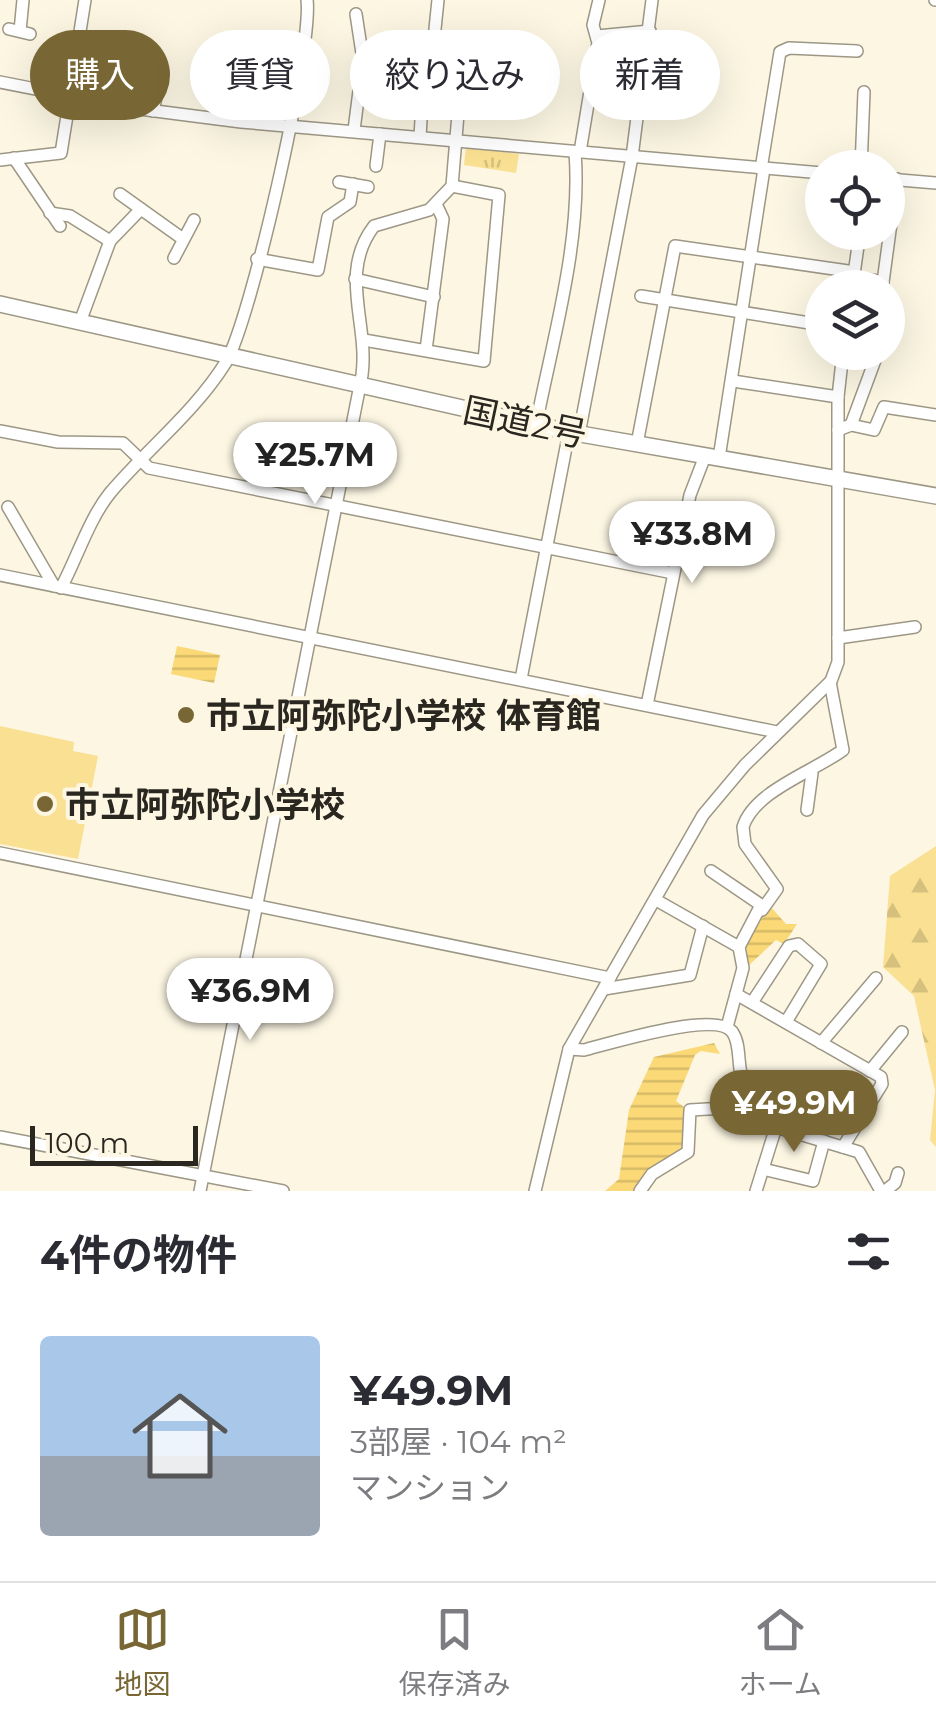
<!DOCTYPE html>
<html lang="ja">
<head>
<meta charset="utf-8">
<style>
  :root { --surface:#fff; --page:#f2f2f3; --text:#2b2b33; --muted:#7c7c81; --line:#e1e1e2; --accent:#786735 }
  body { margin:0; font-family:Montserrat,"Noto Sans JP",sans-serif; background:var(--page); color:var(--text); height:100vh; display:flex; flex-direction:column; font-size:38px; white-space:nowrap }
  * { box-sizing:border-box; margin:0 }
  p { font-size:32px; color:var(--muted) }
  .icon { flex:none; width:55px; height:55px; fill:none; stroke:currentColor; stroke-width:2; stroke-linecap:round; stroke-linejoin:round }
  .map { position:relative; height:1191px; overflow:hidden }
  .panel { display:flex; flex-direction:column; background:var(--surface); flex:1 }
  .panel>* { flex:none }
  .top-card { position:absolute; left:30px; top:30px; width:878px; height:90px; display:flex; gap:20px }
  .fabs { position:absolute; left:805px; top:150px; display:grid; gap:20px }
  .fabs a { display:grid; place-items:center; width:100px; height:100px; border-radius:50%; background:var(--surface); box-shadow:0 10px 40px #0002; font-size:50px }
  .scale { position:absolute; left:30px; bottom:25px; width:168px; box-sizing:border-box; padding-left:10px; border:5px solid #292720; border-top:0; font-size:28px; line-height:35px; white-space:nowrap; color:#292720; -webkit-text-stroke:8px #fcf6e3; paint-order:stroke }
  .price { position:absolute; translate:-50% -85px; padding:0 22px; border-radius:35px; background:#fff; color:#222; font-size:32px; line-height:65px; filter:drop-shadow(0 2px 5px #0008) }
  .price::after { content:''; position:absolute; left:50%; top:60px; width:30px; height:22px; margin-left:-15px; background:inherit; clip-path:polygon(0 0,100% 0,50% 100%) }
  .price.current { background:var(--accent); color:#fff }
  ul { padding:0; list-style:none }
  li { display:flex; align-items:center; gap:30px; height:250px; padding:0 40px }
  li+li { border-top:2px solid var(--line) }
  li span { display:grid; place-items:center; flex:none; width:280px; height:200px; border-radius:10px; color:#555 }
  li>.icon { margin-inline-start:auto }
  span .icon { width:120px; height:120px; fill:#fffc; stroke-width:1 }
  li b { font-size:42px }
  h2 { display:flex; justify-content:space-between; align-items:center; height:120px; padding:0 40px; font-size:42px }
  .pill { padding:0 35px; border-radius:45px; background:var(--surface); box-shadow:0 10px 40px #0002; font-size:35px; line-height:90px }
  .pill.current { background:var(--accent); color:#fff }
  .tab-bar { display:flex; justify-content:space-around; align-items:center; height:140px; border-top:2px solid var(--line); background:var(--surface); font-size:28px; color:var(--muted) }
  .tab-bar a { display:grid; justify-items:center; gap:5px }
  .tab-bar .current { color:var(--accent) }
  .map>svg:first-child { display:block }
  .forest { fill:url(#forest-firs) }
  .park { fill:url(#park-tufts) }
  .pitch { fill:#fae092 }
  .water { fill:url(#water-rules) }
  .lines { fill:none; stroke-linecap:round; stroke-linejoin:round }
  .minor-casing { stroke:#9d9786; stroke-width:14 }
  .highway-casing { stroke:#9d9786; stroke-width:18 }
  .minor { stroke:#fff; stroke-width:11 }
  .highway { stroke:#fff; stroke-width:15 }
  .poi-dot { fill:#786735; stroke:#fcf6e3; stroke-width:4 }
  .labels { text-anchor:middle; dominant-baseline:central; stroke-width:8; stroke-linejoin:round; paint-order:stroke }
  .street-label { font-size:35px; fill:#292720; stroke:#fcf6e3 }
  .poi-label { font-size:35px; font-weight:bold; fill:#292720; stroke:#fcf6e3; text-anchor:start }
</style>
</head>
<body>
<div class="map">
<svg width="936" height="1191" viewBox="0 0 936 1191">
  <defs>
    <pattern id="forest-firs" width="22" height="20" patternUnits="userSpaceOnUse" patternTransform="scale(2.5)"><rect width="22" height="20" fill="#fae092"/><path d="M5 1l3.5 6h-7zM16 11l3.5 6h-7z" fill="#d6c07e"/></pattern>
    <pattern id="park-tufts" width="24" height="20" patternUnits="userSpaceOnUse" patternTransform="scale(2.5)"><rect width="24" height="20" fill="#fae092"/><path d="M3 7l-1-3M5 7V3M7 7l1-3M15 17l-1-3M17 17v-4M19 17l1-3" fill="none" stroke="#d6c07e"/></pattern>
    <pattern id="water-rules" width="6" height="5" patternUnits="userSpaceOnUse" patternTransform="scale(2.5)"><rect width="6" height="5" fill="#fbd977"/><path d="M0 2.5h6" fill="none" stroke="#d7ba67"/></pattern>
  </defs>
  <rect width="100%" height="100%" fill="#fcf6e3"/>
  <polygon class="forest" points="936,846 936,1147 930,1140 935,1090 914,996 883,967 890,876"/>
  <polygon class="park" points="466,147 519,154 516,173 464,165"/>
  <polygon class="pitch" points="0,726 74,742 73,751 98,756 78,859 0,844"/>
  <g class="water">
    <polygon points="177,646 220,655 214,683 171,674"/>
    <polygon points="770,906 786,924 797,924 784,944 776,940 748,966 746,942"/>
    <polygon points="714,1043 720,1054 701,1051 695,1055 676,1101 684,1107 686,1147 635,1191 605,1191 619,1179 629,1110 654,1057"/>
  </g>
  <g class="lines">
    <defs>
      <g id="minor">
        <polyline points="935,0 936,0"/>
        <polyline points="9,29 30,34"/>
        <polyline points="435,29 438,0"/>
        <polyline points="20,31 23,0"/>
        <polyline points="597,36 650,31"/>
        <polyline points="78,44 85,0"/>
        <polyline points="0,82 132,108 241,122 822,173"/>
        <polyline points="132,108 141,61"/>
        <polyline points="153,111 162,69"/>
        <polyline points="354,130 363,60 356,14"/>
        <polyline points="420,137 425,51"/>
        <polyline points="580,152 598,43 593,25 599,0"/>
        <polyline points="14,158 60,226"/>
        <polyline points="0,160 61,153 70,97"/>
        <polyline points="376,166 380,134"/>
        <polyline points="861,168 864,92"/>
        <polyline points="761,169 780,52 789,48 857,51"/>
        <polyline points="888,179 936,183"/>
        <polyline points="339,182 368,187"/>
        <polyline points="120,194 183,239"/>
        <polyline points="50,213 70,216 110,241"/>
        <polyline points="174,258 194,220"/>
        <polyline points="257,259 318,270 328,217 350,202 353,184"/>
        <polyline points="854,277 883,282 883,288"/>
        <polyline points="355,279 434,297"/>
        <polyline points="883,282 897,179"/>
        <polyline points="852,288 860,232"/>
        <polyline points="641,296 822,325"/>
        <polyline points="80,322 110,241 141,209"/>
        <polyline points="364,340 484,361 499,195 452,186"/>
        <polyline points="426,350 443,219 436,204"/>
        <polyline points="733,381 838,397"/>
        <path d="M536,425C553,338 582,240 575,152"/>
        <polyline points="851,425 878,352"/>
        <polyline points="838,430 851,425 874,430 884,407 936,415"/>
        <polyline points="0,431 58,442 123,443 149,468 673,573"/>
        <polyline points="579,434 632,157 652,0"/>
        <polyline points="637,444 675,246 855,272"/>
        <polyline points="719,458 764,169"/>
        <polyline points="8,507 54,586"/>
        <polyline points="0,575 777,732"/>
        <path d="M61,588C77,558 89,519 110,493C147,449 195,412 226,362C251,320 313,48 307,0"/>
        <polyline points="838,638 915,627"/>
        <polyline points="521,679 569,432"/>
        <polyline points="647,705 690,495 705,456"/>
        <polyline points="807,810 812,773"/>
        <polyline points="0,853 610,978"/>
        <polyline points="711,871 761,905 739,947"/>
        <polyline points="656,900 739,947 743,968 727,1027"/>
        <path d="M762,910L777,889L745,844L743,827C754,791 813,772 843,750L830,682"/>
        <polyline points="604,989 690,975 703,926"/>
        <polyline points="736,994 881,1077 882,1084 843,1147"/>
        <polyline points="753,1001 789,946 798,944 821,964 786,1022"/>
        <polyline points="821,1043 876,978"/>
        <path d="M569,1049L584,1050C608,1044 719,1009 733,1033C742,1047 736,1070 745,1085C754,1100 774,1110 776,1127L859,1152L881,1191"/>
        <polyline points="870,1071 902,1032"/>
        <polyline points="0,1137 283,1191"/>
        <polyline points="763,1169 813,1181 824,1141"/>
        <path d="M200,1191L362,375C369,323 338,273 374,226L429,210L452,186L462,66"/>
        <polyline points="535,1191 569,1049 703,815 745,765 831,681 838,662 838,397 843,352"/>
        <polyline points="640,1191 652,1174 688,1152 690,1110 760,1106"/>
        <polyline points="756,1191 776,1127"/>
        <polyline points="885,1191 895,1183 898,1173"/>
      </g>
      <polyline id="highway" points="0,304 569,432 936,496"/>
    </defs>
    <use href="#minor" class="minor-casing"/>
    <use href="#highway" class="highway-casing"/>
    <use href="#minor" class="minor"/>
    <use href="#highway" class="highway"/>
  </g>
  <g class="poi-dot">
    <circle cx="186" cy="715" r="10"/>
    <circle cx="45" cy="804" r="10"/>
  </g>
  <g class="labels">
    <g class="street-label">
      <text transform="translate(525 422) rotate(12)">国道2号</text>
    </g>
    <g class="poi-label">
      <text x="206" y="715">市立阿弥陀小学校 体育館</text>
      <text x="65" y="804">市立阿弥陀小学校</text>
    </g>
  </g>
</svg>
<div class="fabs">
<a><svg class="icon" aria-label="locate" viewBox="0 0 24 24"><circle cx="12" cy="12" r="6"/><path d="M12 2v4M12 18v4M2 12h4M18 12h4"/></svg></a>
<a><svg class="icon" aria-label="layers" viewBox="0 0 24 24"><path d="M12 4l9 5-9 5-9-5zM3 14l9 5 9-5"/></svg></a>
</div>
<div class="scale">100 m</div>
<b class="price" style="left:315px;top:507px">¥25.7M</b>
<b class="price" style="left:692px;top:586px">¥33.8M</b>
<b class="price" style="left:250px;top:1043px">¥36.9M</b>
<b class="price current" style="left:794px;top:1155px">¥49.9M</b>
<div class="top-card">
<a class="pill current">購入</a>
<a class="pill">賃貸</a>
<a class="pill">絞り込み</a>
<a class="pill">新着</a>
</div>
</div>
<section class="panel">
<h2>4件の物件<svg class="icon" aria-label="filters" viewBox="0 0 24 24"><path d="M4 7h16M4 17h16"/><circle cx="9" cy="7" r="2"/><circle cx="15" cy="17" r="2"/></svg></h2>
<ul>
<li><span style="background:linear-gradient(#a9c7e8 60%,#9aa5b1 0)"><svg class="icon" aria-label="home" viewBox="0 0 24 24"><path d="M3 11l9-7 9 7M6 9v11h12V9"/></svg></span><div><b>¥49.9M</b><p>3部屋 · 104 m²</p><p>マンション</p></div></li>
</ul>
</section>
<nav class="tab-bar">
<a class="current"><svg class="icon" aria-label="map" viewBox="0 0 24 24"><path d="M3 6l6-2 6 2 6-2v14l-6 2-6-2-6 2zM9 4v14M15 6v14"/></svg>地図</a>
<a><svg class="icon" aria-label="saved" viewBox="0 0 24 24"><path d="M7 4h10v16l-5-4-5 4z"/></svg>保存済み</a>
<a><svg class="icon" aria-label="home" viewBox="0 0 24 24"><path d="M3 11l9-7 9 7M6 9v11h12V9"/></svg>ホーム</a>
</nav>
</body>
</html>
